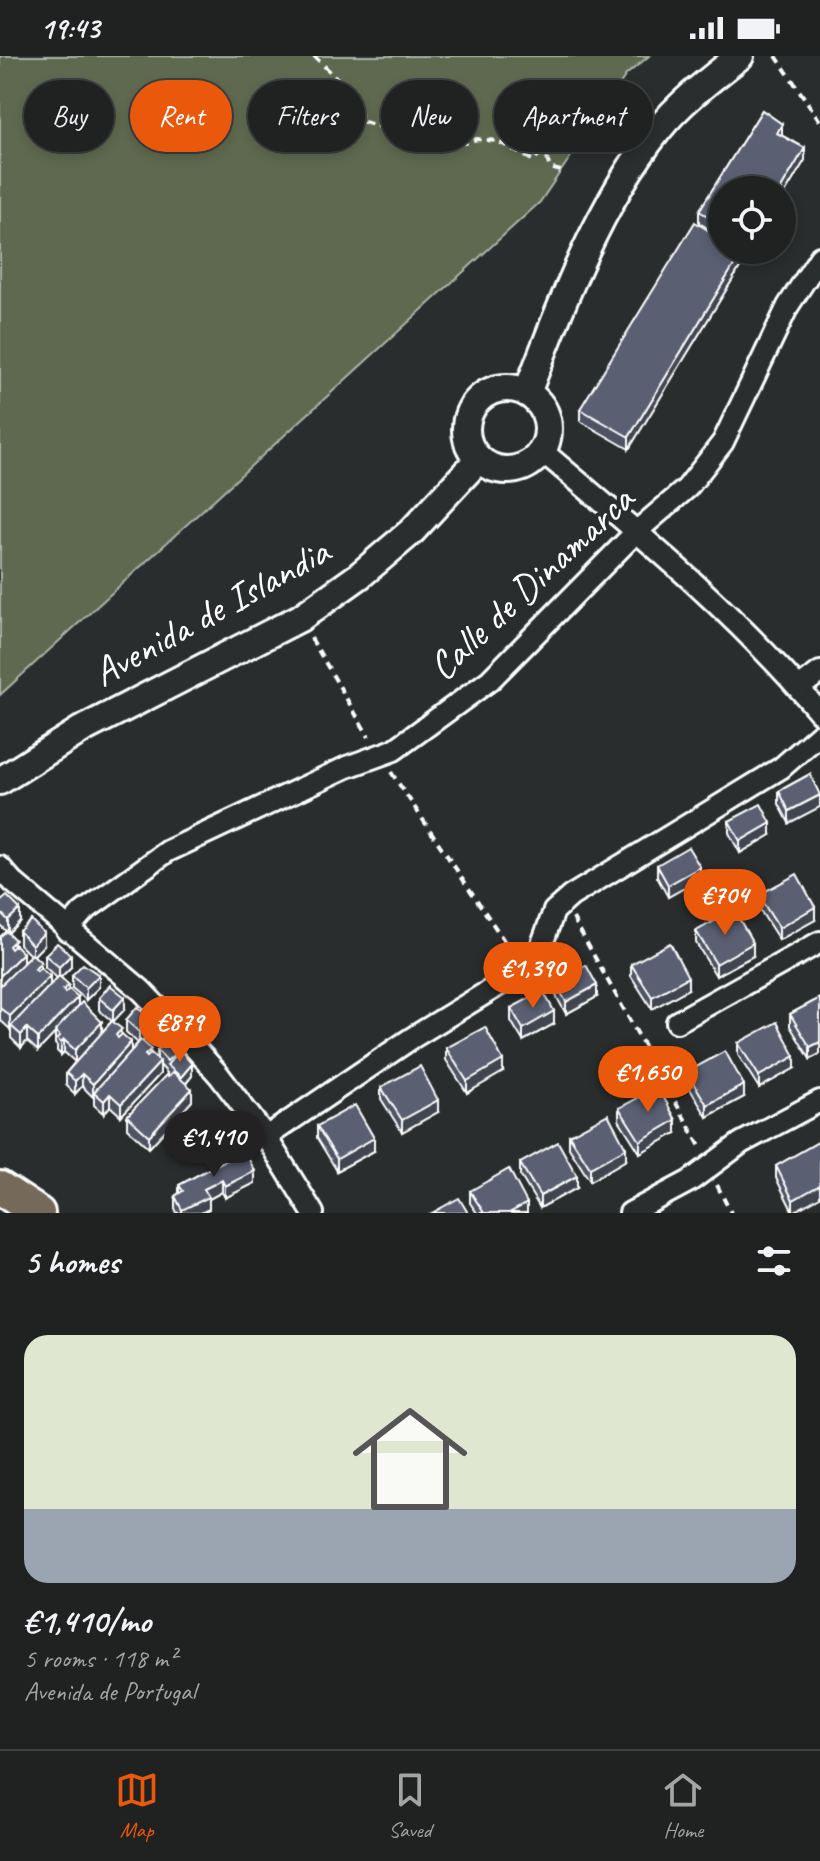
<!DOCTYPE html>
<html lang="en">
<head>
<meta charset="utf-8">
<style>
  :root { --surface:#202222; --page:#282a2a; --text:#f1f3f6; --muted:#a2a4a5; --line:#3d3f40; --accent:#ea580c }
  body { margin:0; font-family:Caveat,sans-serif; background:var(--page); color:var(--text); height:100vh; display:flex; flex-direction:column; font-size:30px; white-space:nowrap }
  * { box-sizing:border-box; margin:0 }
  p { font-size:26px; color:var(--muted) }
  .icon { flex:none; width:44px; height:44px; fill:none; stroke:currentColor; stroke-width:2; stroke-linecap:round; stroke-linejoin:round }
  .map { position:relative; height:1157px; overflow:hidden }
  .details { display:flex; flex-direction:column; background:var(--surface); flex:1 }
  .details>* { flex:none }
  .guide { position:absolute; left:24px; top:24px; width:772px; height:72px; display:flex; gap:16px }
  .controls { position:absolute; left:708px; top:120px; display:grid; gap:16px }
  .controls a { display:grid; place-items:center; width:88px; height:88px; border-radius:50%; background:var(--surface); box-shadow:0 4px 12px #0003,0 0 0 2px var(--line); font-size:40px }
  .price { position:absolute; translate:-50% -68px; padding:0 18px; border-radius:28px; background:var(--accent); color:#fff; font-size:26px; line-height:52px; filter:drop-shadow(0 2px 4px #0008) }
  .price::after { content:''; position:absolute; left:50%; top:48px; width:24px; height:18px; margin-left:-12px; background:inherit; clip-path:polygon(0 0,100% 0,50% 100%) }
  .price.on { background:#222; color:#fff }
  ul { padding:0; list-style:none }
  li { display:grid; align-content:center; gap:16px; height:424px; padding:0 24px }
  li span { display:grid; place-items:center; height:248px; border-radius:24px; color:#555 }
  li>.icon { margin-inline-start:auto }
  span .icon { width:144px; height:144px; fill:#fffc; stroke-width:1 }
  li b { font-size:34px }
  h2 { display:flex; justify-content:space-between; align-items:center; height:96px; padding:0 24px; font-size:34px }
  .tag { padding:0 28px; border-radius:36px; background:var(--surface); box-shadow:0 4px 12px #0003,0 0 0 2px var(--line); font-size:28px; line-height:72px }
  .tag.on { background:var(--accent); color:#fff }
  .status { display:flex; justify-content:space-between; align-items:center; height:56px; padding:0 40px; background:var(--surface); direction:ltr }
  .status svg { height:22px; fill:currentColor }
  .menu { display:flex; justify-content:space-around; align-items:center; height:112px; border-top:2px solid var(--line); background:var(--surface); font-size:22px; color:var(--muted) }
  .menu a { display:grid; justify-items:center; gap:4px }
  .menu .on { color:var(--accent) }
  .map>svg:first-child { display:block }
  .green { fill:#5e6950; stroke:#aeb4a8; stroke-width:2 }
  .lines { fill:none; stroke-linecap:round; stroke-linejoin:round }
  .minor-casing { stroke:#fff; stroke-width:26 }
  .tertiary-casing { stroke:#fff; stroke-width:32 }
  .primary-casing { stroke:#fff; stroke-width:38 }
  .path { stroke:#fff; stroke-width:4; stroke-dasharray:8 6; stroke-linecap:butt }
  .minor { stroke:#2a2d2e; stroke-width:20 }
  .tertiary { stroke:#2a2d2e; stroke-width:26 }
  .primary { stroke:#746a5a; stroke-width:32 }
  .wall { fill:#4d5362; stroke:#fff; stroke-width:2 }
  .shaded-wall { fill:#3f4450; stroke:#fff; stroke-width:2 }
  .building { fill:#5a6172; stroke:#fff; stroke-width:2 }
  .labels { text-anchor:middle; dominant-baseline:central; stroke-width:8; stroke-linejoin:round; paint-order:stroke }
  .street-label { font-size:40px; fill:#fff; stroke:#2a2d2e }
</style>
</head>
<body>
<div class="status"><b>19:43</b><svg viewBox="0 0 49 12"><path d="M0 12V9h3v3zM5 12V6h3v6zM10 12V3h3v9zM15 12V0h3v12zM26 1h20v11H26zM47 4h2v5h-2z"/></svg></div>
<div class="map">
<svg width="820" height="1157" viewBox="0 0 820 1157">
  <rect width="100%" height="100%" fill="#2a2d2e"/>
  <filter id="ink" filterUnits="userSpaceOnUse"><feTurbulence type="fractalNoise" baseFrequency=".0125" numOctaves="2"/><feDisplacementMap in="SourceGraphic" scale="16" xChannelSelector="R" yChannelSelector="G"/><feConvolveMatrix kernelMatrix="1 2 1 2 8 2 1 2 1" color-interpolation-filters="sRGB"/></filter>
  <g filter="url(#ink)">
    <polygon class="green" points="0,0 649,0 626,19 540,146 0,639"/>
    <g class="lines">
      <defs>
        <g id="minor">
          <path d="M542,395C639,477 738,559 820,657"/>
          <polyline points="799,632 820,616"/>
          <polyline points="0,811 13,826 141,934 166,960 219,1019 266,1081 313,1157"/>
          <polyline points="67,874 83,856 168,795 347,711 394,694 490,624 637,475 687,432 723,386 788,250 820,201"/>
          <polyline points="677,966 820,886"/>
          <polyline points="266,1081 412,982 535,907 554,855 571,840 781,712 820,678"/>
          <polyline points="630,1157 690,1125 741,1087 820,1045"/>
        </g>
        <g id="tertiary">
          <circle cx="507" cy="373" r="41"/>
          <path d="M527,337C561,248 599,148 658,74C680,46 712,22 740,0"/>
          <polyline points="0,725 81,674 300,562 359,520 412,475 479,403"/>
        </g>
        <polyline id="primary" points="0,1132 38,1157"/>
      </defs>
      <use href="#minor" class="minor-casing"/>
      <use href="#tertiary" class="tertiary-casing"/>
      <use href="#primary" class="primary-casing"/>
      <g class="path">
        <polyline points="314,0 349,34 364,66 401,77 466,87 477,83 497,85 534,105 539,98 546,100 550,112 561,115"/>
        <polyline points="776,0 820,65"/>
        <polyline points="311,582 369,681"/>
        <polyline points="391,716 513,898"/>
        <polyline points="573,862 701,1092"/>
        <polyline points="717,1129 731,1157"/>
      </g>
      <use href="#minor" class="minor"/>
      <use href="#tertiary" class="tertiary"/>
      <use href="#primary" class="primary"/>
    </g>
    <g class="wall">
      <polygon points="762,54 782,68 782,80 805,92 805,104 782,142 782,134 722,134 722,180 699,167 699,155"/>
      <polygon points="742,208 629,393 580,365 580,353"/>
      <polygon points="810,718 789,767 779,748 779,735"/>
      <polygon points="729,765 771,779 740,797 729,777"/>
      <polygon points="657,809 700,823 668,841 657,821"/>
      <polygon points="758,839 815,864 779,884 758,851"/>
      <polygon points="0,846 20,865 8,877 0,869"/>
      <polygon points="19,875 44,889 34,899 50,930 57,922 45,911 45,899 71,911 61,921 69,933 78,951 102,976 112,965 99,954 99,942 125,953 113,965 122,978 131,995 138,987 126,976 126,964 151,976 142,986 151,997 157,1003 157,994 179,996 192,1020 186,1028 192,1045 149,1092 127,1072 127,1060 167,1020 167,1017 160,1009 160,1018 121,1060 110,1050 104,1058 94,1049 94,1039 93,1041 82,1030 75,1038 66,1029 66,1017 75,1006 64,996 61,999 57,995 57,990 55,988 55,977 38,995 27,985 21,992 11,982 11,972 10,973 0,964 0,881 15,889 23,906 30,899 19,888"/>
      <polygon points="696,875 753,900 716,920 696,887"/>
      <polygon points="631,908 688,933 652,953 631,920"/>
      <polygon points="72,919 99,931 86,944 72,932"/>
      <polygon points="555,926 597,941 566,958 555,938"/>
      <polygon points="820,942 810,1003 790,970 790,958"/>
      <polygon points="511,952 554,968 523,985 511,965"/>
      <polygon points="738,987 795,1012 759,1032 738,999"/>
      <polygon points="446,992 503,1016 467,1037 446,1004"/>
      <polygon points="687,1016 744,1041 707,1061 687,1028"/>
      <polygon points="381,1031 438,1056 402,1076 381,1043"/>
      <polygon points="619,1052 676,1077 640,1097 619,1064"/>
      <polygon points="317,1070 374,1095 337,1115 317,1082"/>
      <polygon points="569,1079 626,1104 590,1125 569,1092"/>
      <polygon points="820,1085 793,1156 776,1122 776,1110"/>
      <polygon points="244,1094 255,1127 225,1142 222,1136 209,1143 209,1153 201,1157 177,1157 175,1152 175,1140 179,1137 179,1129"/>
      <polygon points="520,1107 577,1132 540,1152 520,1119"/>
      <polygon points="470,1135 527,1157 477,1157 470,1147"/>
    </g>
    <g class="shaded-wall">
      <polygon points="782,68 782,80 777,77"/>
      <polygon points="805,92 805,104 782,142 782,134 780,134"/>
      <polygon points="742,196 742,208 629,393 629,381"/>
      <polygon points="820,739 820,751 789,767 789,755"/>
      <polygon points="771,767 771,779 740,797 740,785"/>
      <polygon points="700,811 700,823 668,841 668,829"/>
      <polygon points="815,851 815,864 779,884 779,872"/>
      <polygon points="20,853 20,865 8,877 8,864"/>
      <polygon points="44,877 44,889 32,901 32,889"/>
      <polygon points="753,887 753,900 716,920 716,908"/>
      <polygon points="23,897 23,910 0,933 0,920"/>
      <polygon points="71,899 71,911 59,923 59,911"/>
      <polygon points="99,919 99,931 86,944 86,932"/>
      <polygon points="50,920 50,933 10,973 10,960"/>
      <polygon points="688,921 688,933 652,953 652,941"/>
      <polygon points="597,929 597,941 566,958 566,946"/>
      <polygon points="78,941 78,953 38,995 38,982"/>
      <polygon points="125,941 125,953 113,966 113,954"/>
      <polygon points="554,955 554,968 523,985 523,973"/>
      <polygon points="151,963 151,976 139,989 139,976"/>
      <polygon points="102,966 102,978 75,1007 75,994"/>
      <polygon points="27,972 27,985 21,992 21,979"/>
      <polygon points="64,984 64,996 61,999 61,987"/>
      <polygon points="131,986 131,998 94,1036 93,1041 93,1028"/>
      <polygon points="820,986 820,998 810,1003 810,991"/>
      <polygon points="795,1000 795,1012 759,1032 759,1020"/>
      <polygon points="503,1004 503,1016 467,1037 467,1025"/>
      <polygon points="160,1006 160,1018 121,1060 121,1048"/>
      <polygon points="192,1008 192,1020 181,1033 181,1021"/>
      <polygon points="82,1018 82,1030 75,1038 75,1025"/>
      <polygon points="744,1029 744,1041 707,1061 707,1049"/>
      <polygon points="192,1033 192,1045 149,1092 149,1080"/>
      <polygon points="110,1038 110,1050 104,1058 104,1045"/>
      <polygon points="438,1044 438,1056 402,1076 402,1064"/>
      <polygon points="676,1064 676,1077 640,1097 640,1085"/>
      <polygon points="374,1082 374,1095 337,1115 337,1103"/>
      <polygon points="626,1092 626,1104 590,1125 590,1112"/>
      <polygon points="255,1115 255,1127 225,1142 225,1130"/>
      <polygon points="577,1120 577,1132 540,1152 540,1140"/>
      <polygon points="222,1124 222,1136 209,1143 209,1153 201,1157 182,1157 182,1154 204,1133"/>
      <polygon points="820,1129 820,1141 793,1156 793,1144"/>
      <polygon points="527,1147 527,1157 509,1157"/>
    </g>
    <g class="building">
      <polygon points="762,54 782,68 777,77 805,92 780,134 722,134 722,168 699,155"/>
      <polygon points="695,166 722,183 722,194 740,194 742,196 629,381 580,353"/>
      <polygon points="810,718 820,739 789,755 779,735"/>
      <polygon points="761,748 771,767 740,785 729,765"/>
      <polygon points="688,791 700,811 668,829 657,809"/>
      <polygon points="797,818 815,851 779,872 758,839"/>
      <polygon points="7,840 20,853 8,864 0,856 0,846"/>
      <polygon points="734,854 753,887 716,908 696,875"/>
      <polygon points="31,864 44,877 32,889 19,875"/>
      <polygon points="6,875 15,884 9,890 11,893 15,889 23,897 0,920 0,881"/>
      <polygon points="57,887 71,899 59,911 45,899"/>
      <polygon points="670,887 688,921 652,941 631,908"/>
      <polygon points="32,898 41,906 35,913 37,915 40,912 50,920 10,960 0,952 0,930"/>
      <polygon points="83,908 99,919 86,932 72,919"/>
      <polygon points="586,909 597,929 566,946 555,926"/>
      <polygon points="59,920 69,929 63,934 65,937 69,933 78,941 38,982 27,972 21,979 11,970"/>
      <polygon points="110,929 125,941 113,954 99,942"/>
      <polygon points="543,935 554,955 523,973 511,952"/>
      <polygon points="820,942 820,986 810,991 790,958"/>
      <polygon points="82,946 102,966 75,994 64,984 61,987 57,983 60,980 55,975"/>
      <polygon points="137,951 151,963 139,976 126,964"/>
      <polygon points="112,965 122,973 116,979 118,982 122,978 131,986 93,1028 82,1018 75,1025 66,1017"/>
      <polygon points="777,966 795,1000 759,1020 738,987"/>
      <polygon points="485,971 503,1004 467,1025 446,992"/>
      <polygon points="168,983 179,994 167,1005 157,994"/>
      <polygon points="141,984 151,993 145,999 147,1001 151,997 160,1006 121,1048 110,1038 104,1045 94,1036"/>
      <polygon points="180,994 192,1008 181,1021 167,1009"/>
      <polygon points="725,995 744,1029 707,1049 687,1016"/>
      <polygon points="420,1010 438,1044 402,1064 381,1031"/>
      <polygon points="173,1016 192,1033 149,1080 127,1060 166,1019 168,1021"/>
      <polygon points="658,1031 676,1064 640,1085 619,1052"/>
      <polygon points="355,1049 374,1082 337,1103 317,1070"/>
      <polygon points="608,1058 626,1092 590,1112 569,1079"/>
      <polygon points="820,1085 820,1129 793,1144 776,1110"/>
      <polygon points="558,1086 577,1120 540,1140 520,1107"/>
      <polygon points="244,1094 255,1115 225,1130 222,1124 204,1133 209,1141 182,1154 175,1140 183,1135 179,1129"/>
      <polygon points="509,1113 527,1147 509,1157 484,1157 470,1135"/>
      <polygon points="459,1142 468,1157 432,1157"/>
    </g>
  </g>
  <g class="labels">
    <g class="street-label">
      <text transform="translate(531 527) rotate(-43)">Calle de Dinamarca</text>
      <text transform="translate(211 556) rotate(-29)">Avenida de Islandia</text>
    </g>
  </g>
</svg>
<div class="controls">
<a><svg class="icon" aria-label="locate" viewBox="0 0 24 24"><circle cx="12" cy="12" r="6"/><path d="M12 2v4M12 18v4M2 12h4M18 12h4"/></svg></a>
</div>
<b class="price" style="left:725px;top:881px">€704</b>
<b class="price" style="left:533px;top:954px">€1,390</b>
<b class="price" style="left:180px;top:1008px">€879</b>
<b class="price" style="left:648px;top:1058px">€1,650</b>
<b class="price on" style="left:214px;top:1123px">€1,410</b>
<div class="guide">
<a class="tag">Buy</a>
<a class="tag on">Rent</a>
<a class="tag">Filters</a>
<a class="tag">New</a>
<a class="tag">Apartment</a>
</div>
</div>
<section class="details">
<h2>5 homes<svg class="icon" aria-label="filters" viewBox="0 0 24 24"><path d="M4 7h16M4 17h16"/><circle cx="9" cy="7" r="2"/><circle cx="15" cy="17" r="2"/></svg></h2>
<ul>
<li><span style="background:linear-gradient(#dfe7d0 70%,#9aa5b1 0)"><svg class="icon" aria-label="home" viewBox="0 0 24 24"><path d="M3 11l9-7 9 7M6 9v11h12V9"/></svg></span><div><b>€1,410/mo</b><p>5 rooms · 118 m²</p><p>Avenida de Portugal</p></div></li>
</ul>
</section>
<nav class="menu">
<a class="on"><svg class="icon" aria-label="map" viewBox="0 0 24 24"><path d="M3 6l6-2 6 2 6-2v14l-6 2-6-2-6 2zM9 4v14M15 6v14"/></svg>Map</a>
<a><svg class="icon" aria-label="saved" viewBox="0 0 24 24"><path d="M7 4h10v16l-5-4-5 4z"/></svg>Saved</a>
<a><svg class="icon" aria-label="home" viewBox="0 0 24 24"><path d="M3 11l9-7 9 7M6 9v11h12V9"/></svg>Home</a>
</nav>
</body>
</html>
